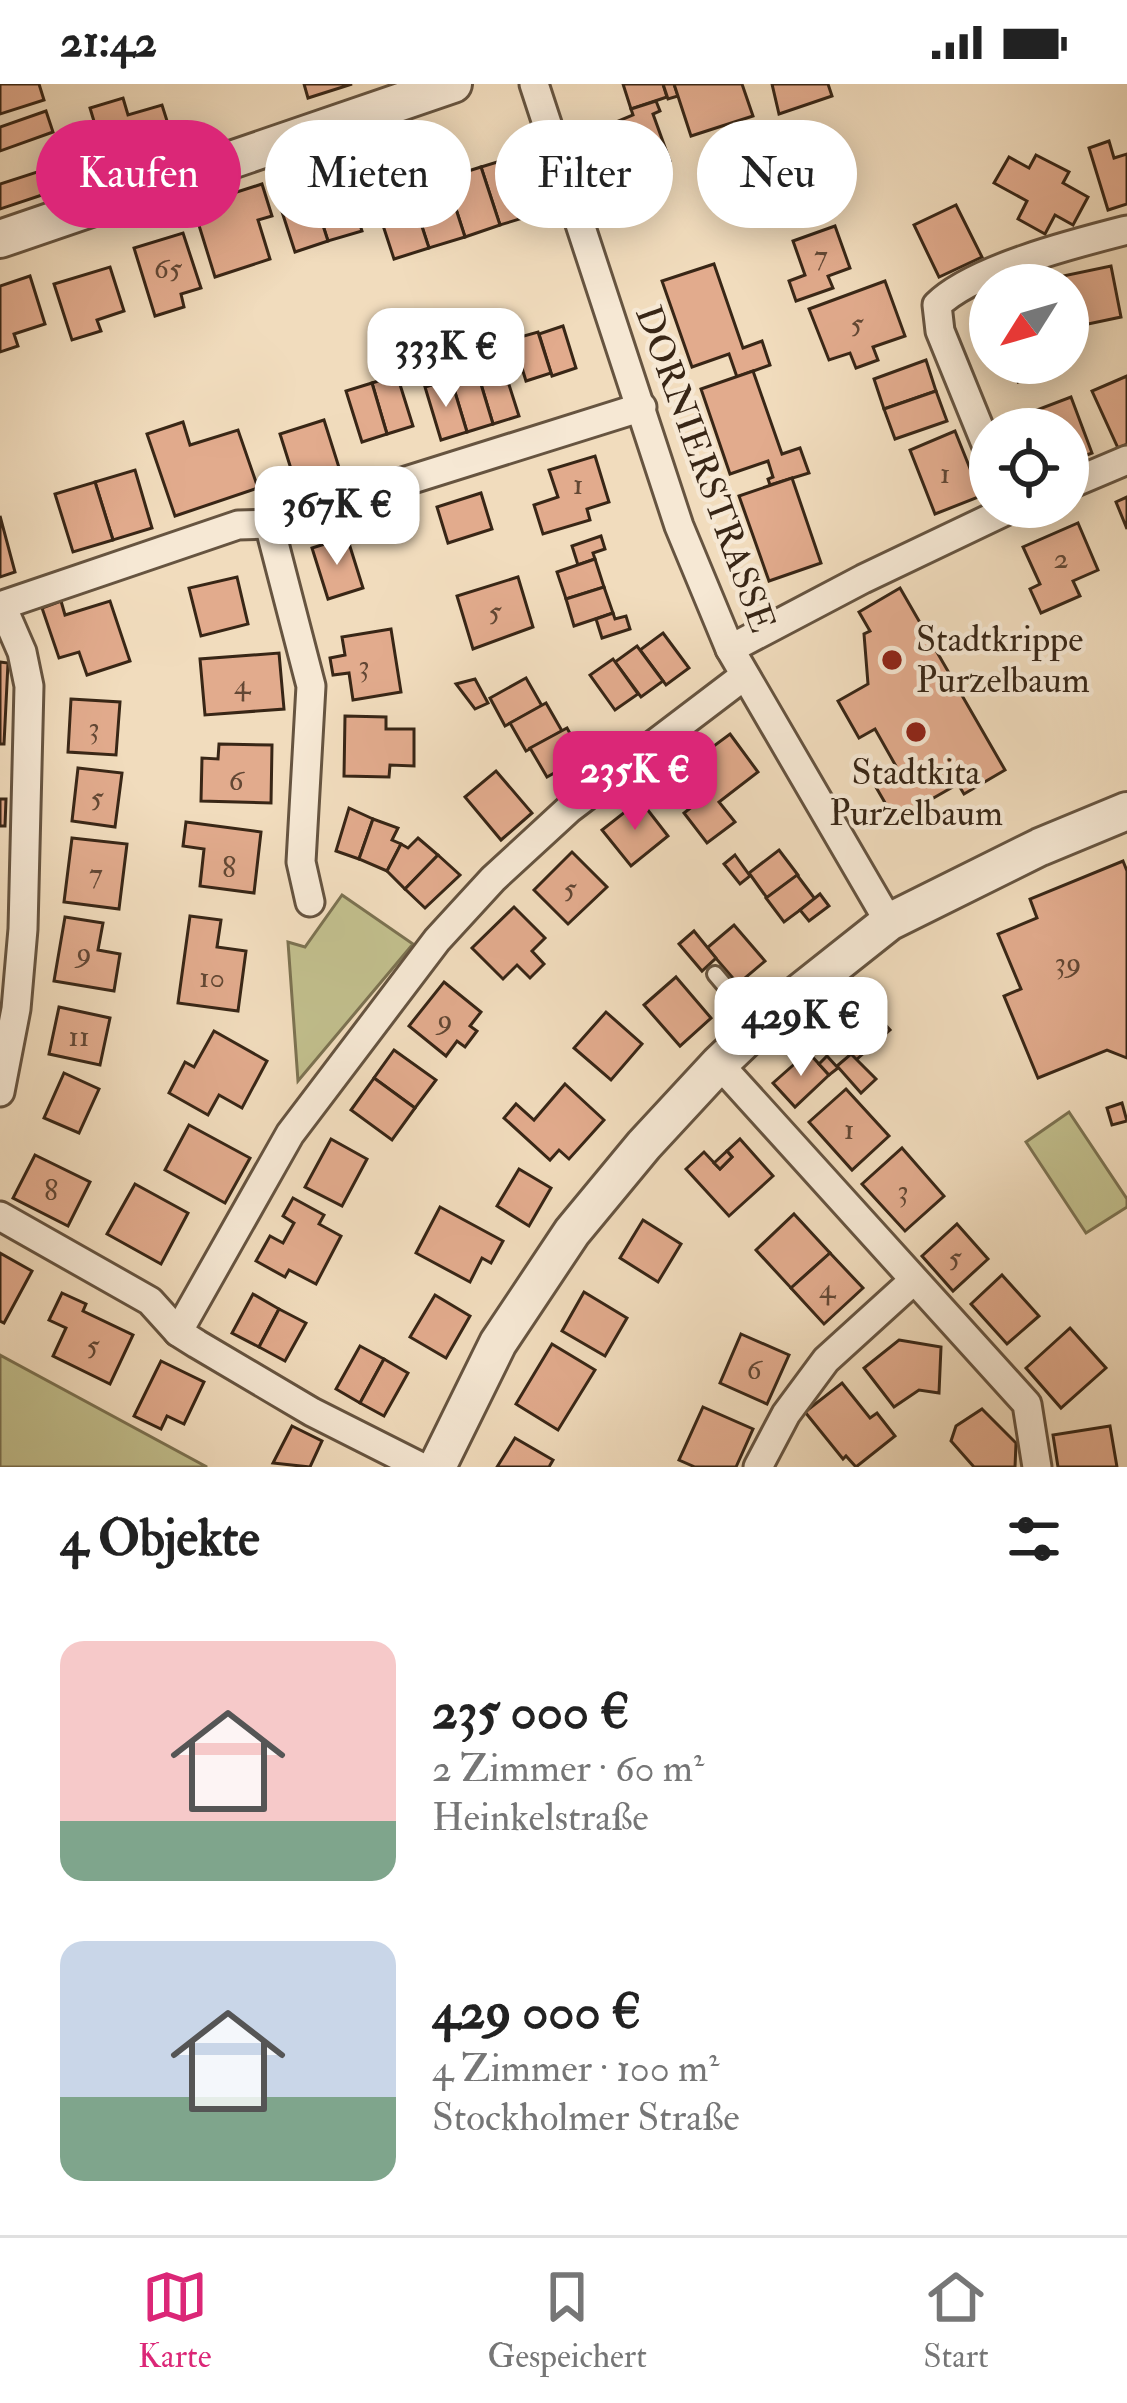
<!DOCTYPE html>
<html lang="de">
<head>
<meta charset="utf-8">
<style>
  :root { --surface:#fff; --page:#f6f6f6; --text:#222; --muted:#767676; --line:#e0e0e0; --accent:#db2777 }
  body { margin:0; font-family:"IM FELL Double Pica",serif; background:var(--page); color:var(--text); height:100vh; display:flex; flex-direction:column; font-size:45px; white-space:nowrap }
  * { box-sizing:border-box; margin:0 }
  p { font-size:39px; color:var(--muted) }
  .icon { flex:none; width:66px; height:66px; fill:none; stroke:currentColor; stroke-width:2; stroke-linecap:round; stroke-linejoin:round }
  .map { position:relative; height:1383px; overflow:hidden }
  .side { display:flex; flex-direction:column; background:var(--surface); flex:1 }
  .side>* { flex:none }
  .banner { position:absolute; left:36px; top:36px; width:1056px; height:108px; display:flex; gap:24px }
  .needle { width:78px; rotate:233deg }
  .tools { position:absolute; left:969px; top:180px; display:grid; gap:24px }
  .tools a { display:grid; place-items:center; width:120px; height:120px; border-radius:50%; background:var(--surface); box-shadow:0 6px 30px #0003; font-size:60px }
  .price { position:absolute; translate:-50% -102px; padding:0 27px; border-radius:24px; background:#fff; color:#222; font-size:39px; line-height:78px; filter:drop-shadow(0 3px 6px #0008) }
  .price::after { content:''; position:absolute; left:50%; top:72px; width:36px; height:27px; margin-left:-18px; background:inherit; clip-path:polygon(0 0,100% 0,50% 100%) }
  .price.active { background:var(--accent); color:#fff }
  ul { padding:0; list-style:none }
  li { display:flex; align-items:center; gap:36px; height:300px; padding:0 60px }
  li span { display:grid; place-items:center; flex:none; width:336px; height:240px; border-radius:24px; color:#555 }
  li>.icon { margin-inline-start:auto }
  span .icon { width:144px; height:144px; fill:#fffc; stroke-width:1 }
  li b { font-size:51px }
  h2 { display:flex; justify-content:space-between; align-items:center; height:144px; padding:0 60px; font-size:51px }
  .tag { padding:0 42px; border-radius:54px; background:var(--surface); box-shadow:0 6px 30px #0003; font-size:42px; line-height:108px }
  .tag.active { background:var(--accent); color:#fff }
  .status { display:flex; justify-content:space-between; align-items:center; height:84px; padding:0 60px; background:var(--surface); direction:ltr }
  .status svg { height:33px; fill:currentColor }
  .dock { display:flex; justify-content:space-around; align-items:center; height:168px; border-top:3px solid var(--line); background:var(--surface); font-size:33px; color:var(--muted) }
  .dock a { display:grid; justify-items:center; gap:6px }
  .dock .active { color:var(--accent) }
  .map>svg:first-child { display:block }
  .green { fill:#c1be8c; stroke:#7c7251; stroke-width:3 }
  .building { fill:#e2ab8d; stroke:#382616; stroke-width:3 }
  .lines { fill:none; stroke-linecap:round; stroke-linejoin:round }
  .service-casing { stroke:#665440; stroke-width:20 }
  .minor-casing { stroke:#665440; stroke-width:33 }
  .tertiary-casing { stroke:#665440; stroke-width:42 }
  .service { stroke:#f6e8d4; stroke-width:14 }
  .minor { stroke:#f6e8d4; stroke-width:27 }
  .tertiary { stroke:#f6e8d4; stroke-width:36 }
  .poi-dot { fill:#8f2418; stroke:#f6e8d4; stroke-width:4.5 }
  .labels { text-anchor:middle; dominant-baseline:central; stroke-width:9; stroke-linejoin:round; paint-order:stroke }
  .number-label { font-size:30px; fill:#624734 }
  .street-label { font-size:36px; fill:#382616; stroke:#f6e8d4 }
  .poi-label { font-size:36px; fill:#382616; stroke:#f6e8d4; text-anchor:start }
</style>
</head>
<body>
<div class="status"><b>21:42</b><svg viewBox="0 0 49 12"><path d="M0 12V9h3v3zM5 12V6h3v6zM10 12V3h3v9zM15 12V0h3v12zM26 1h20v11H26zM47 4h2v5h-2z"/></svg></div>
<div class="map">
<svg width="1127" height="1383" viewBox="0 0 1127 1383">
  <rect width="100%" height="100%" fill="#f1dcbd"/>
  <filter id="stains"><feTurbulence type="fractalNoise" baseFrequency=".00167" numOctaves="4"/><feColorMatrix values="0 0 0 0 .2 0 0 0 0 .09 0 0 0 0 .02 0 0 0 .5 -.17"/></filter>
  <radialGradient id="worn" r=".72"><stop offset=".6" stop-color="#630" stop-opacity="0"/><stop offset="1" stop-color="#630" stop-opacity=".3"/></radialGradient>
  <g class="green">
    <polygon points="342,811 413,860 298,997 288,858 305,863"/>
    <polygon points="1069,1028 1127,1115 1127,1123 1086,1149 1026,1058"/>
    <polygon points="0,1271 207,1383 0,1383"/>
  </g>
  <g class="building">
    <polygon points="0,0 39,0 44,16 0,30"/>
    <polygon points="304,0 352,0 308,14"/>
    <polygon points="623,0 663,0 667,13 631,25"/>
    <polygon points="663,0 674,0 678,12 668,15"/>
    <polygon points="674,0 742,0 753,32 691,52"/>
    <polygon points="772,0 828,0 832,12 779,30"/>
    <polygon points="123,14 128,31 162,21 175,62 108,84 90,24"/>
    <polygon points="656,17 660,27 653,30 670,77 620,92 618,98 603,103 585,51 633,31 631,25"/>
    <polygon points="46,27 53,48 0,67 0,43"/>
    <polygon points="1109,57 1114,74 1127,70 1127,120 1108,126 1089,64"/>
    <polygon points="1036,71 1069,88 1063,99 1088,113 1073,141 1055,131 1045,150 1018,135 1027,117 994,99 1009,73 1029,84"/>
    <polygon points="517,72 536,130 500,141 481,83"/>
    <polygon points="341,82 362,147 328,157 307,92"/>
    <polygon points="481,83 500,141 465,153 446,94"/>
    <polygon points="37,88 45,110 0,125 0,100"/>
    <polygon points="307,92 328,157 295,168 274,103"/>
    <polygon points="446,94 465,153 429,164 410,106"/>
    <polygon points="262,100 272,132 258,136 270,175 215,193 193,122"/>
    <polygon points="410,106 429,164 394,175 375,117"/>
    <polygon points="956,121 982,173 939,193 914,141"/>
    <polygon points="835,142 850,184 828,192 833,204 796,217 789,197 805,191 793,157"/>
    <polygon points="183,149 201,204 181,210 184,223 155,232 134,164"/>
    <polygon points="714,180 743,264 762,257 770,281 737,293 729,270 692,283 662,197"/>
    <polygon points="1111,182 1121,233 1074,243 1068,201 1063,192"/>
    <polygon points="110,183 124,227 97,236 101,247 72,256 54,200"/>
    <polygon points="30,192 45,240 14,250 18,262 0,268 0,202"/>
    <polygon points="885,197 905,252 873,263 878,276 856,284 850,269 829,276 809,225"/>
    <polygon points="990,225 990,266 975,232"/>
    <polygon points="563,242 576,284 552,292 539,250"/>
    <polygon points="538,248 551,289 526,297 513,255"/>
    <polygon points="926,276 936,307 884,325 874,295"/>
    <polygon points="502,279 519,332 493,340 477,287"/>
    <polygon points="996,279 1042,279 1045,286 1018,298 1010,280 999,285"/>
    <polygon points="477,287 493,340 467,348 451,295"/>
    <polygon points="753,287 782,370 800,364 809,389 770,401 768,395 773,393 768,377 730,390 701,305"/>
    <polygon points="397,291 413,342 387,350 372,299"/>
    <polygon points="1127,292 1127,360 1118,364 1092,307"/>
    <polygon points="451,295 467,348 441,356 425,303"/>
    <polygon points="372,299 387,350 362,358 346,307"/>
    <polygon points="936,307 947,337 895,355 884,325"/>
    <polygon points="1071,313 1092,369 1068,378 1068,345 1041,345 1034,327"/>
    <polygon points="324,336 342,393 298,407 280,350"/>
    <polygon points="183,338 190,361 238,346 258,404 175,432 147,350"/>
    <polygon points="955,347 981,412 935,430 910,366"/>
    <polygon points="595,372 609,418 587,425 590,436 543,450 534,421 558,413 549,386"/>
    <polygon points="135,386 152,444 113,456 95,398"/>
    <polygon points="792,394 821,479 769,497 739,412"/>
    <polygon points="95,398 113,456 73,468 55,410"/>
    <polygon points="481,409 492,445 448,459 437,423"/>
    <polygon points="1127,413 1127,445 1116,418"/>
    <polygon points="0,432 15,488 0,493"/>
    <polygon points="1078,439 1098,486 1073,497 1080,512 1041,529 1030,505 1040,500 1023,463"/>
    <polygon points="601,452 605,465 593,469 595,475 578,481 572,462"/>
    <polygon points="347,453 363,504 328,515 312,464"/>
    <polygon points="595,475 604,503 566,515 557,488"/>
    <polygon points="237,493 248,540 201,552 189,504"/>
    <polygon points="518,493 533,543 473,565 457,512"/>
    <polygon points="604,503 613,529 574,542 566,515"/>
    <polygon points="900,504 1005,686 964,710 958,700 895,736 873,698 897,684 875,645 859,654 838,617 868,600 864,550 870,547 859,528"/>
    <polygon points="61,517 65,531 110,517 130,577 87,591 79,568 59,574 42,524"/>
    <polygon points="613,529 615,535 626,532 630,545 602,554 596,535"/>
    <polygon points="391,545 401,608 353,616 349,589 333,591 330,574 345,571 342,553"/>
    <polygon points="663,549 689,584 666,601 640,566"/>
    <polygon points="637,562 663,597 641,613 615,578"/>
    <polygon points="279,569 284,625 205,631 200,575"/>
    <polygon points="613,575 638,610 615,626 590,591"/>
    <polygon points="0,578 8,579 4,660 0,660"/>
    <polygon points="526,594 542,622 505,642 490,614"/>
    <polygon points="475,595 488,619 475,625 456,600"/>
    <polygon points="71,615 120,618 116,671 68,668"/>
    <polygon points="546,619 562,647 526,667 510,639"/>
    <polygon points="345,632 386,633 386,645 414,645 414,682 390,681 389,693 344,692"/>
    <polygon points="567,644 583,673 547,693 530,664"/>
    <polygon points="730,650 758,688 719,718 735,738 707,759 684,729 698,718 676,690"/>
    <polygon points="219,660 272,661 271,719 201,717 202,674 218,675"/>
    <polygon points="581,674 591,694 566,708 555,688"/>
    <polygon points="78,684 122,689 115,743 72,737"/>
    <polygon points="496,687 532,729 501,756 465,713"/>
    <polygon points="0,715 6,715 5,742 0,742"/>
    <polygon points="640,716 668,752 631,782 602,746"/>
    <polygon points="349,724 373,735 359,775 336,767"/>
    <polygon points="373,735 398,744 392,756 401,760 387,787 359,775"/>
    <polygon points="186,738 261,748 254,809 200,802 204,765 183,762"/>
    <polygon points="72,754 127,760 119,825 64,818"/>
    <polygon points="418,754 438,771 405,805 387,787 401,760 408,764"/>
    <polygon points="779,766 798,791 767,814 749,789"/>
    <polygon points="572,768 607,803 568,840 534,806"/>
    <polygon points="438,771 460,791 425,824 405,805"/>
    <polygon points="735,771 750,792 740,800 724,780"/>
    <polygon points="1123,777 1127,787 1127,974 1107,966 1038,994 1004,912 1021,905 998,850 1037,834 1030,815"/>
    <polygon points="797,791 815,815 784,838 766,814"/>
    <polygon points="820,810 829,822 809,837 800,826"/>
    <polygon points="514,823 545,854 532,867 544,880 530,894 517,881 503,895 472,864"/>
    <polygon points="190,832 221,836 217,863 246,867 238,927 178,919"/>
    <polygon points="65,833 103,839 98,866 120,870 114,907 54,897"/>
    <polygon points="734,841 765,877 738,900 707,864"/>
    <polygon points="694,847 716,874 702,887 679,860"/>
    <polygon points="676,893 711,934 680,962 644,921"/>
    <polygon points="444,898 481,928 470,942 477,947 465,963 457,957 446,972 409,942"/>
    <polygon points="868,922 890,946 856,976 834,952"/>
    <polygon points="59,923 110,934 100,981 49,970"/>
    <polygon points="606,928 642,960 611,996 574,964"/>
    <polygon points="214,947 267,977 242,1024 219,1011 208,1031 169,1009 185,978 194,983"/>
    <polygon points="394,966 436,996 415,1024 374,994"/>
    <polygon points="808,968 829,991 795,1023 773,999"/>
    <polygon points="851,970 876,995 861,1009 837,982"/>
    <polygon points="827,972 838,984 829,991 819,980"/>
    <polygon points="64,989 99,1005 79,1049 44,1034"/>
    <polygon points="374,994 415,1024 392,1056 351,1026"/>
    <polygon points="565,1000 604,1036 569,1075 559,1066 550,1076 504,1034 516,1020 534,1036"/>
    <polygon points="846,1005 889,1052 852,1086 809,1038"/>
    <polygon points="1122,1019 1127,1037 1112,1041 1107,1024"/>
    <polygon points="189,1041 250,1074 225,1119 165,1086"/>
    <polygon points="331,1055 367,1075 342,1122 305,1103"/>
    <polygon points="740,1055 773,1092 729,1132 686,1085 704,1068 720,1085 732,1073 727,1067"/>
    <polygon points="902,1064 944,1112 905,1147 862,1100"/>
    <polygon points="727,1067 732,1073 720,1085 714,1079"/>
    <polygon points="35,1071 90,1098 68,1142 13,1114"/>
    <polygon points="519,1085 551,1104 529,1142 497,1122"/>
    <polygon points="135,1100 188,1129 161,1180 107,1150"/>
    <polygon points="293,1114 324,1131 319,1140 341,1152 316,1200 289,1186 285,1193 256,1177 270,1152 283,1159 294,1139 283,1132"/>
    <polygon points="440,1123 503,1157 491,1179 482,1174 470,1198 416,1169"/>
    <polygon points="794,1130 830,1169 791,1204 756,1166"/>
    <polygon points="643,1136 681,1160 658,1198 620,1174"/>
    <polygon points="957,1140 988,1175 953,1207 922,1172"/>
    <polygon points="0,1169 32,1187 4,1239 0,1237"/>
    <polygon points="830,1169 863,1204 824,1240 791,1204"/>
    <polygon points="1002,1191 1039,1232 1007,1260 971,1220"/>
    <polygon points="584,1208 627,1234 605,1272 562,1247"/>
    <polygon points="62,1209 86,1220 83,1227 133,1251 110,1300 53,1272 66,1244 49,1236"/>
    <polygon points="253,1210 279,1225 259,1263 232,1249"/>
    <polygon points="435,1211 470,1232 446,1274 410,1253"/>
    <polygon points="279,1225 306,1239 285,1277 259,1263"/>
    <polygon points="1070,1244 1106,1284 1061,1324 1026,1284"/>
    <polygon points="741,1250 789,1271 767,1320 720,1299"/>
    <polygon points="899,1256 941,1263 939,1309 919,1306 894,1323 864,1284"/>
    <polygon points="552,1260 595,1286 558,1346 516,1320"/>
    <polygon points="360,1262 384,1275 360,1319 336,1305"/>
    <polygon points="384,1275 408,1289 384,1332 360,1319"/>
    <polygon points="161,1277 204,1298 184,1340 167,1332 161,1345 134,1332"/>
    <polygon points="842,1299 870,1334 877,1329 895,1352 856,1383 846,1372 843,1375 805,1328"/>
    <polygon points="703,1323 753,1345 736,1383 695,1383 679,1376"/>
    <polygon points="982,1325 1016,1359 1015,1383 974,1383 951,1357 956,1342"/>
    <polygon points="292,1342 322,1357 310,1383 273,1379"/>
    <polygon points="1110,1342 1117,1383 1058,1383 1053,1351"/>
    <polygon points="515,1354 553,1376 549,1383 497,1383"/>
  </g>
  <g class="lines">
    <defs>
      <polyline id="service" points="715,890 758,941"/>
      <g id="minor">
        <polyline points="534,0 679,442 730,565 889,838"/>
        <path d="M990,370L940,247L937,221C973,185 1076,159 1127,146"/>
        <polyline points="1068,401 1127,376"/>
        <polyline points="269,440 311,602 301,778 310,818"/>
        <polyline points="0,522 238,441 269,440 642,323"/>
        <polyline points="730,565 863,495 1014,423"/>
        <polyline points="719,980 1027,1320 1037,1383"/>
        <polyline points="0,1008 16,925 23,845 29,602 22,568 2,522"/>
        <polyline points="0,1132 150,1217 178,1248 197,1260 312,1328 421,1383"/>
        <polyline points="178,1248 290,1050 437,856 493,795 569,725 744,592"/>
        <polyline points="758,1383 786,1330 826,1276 914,1196"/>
      </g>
      <g id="tertiary">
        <polyline points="0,155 453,0"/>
        <polyline points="437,1383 498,1259 572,1148 644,1061 719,980 763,938 889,838 1040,763 1127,727"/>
      </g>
    </defs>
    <use href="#service" class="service-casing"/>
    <use href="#minor" class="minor-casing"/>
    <use href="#tertiary" class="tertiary-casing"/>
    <use href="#service" class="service"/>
    <use href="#minor" class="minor"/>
    <use href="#tertiary" class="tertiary"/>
  </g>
  <g class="poi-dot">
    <circle cx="892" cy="576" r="12"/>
    <circle cx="916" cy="648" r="12"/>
  </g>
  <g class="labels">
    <g class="number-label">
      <text x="821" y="171">7</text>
      <text x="168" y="184">65</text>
      <text x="857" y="239">5</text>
      <text x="945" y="389">1</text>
      <text x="578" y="400">1</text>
      <text x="1061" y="474">2</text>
      <text x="495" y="527">5</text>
      <text x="364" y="581">3</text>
      <text x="242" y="600">4</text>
      <text x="94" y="643">3</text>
      <text x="236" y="696">6</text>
      <text x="97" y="713">5</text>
      <text x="229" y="783">8</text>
      <text x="96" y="789">7</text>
      <text x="570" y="804">5</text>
      <text x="84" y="868">9</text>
      <text x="1068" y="878">39</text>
      <text x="212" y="893">10</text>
      <text x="445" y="935">9</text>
      <text x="79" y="952">11</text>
      <text x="849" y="1045">1</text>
      <text x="51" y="1106">8</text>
      <text x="903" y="1106">3</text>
      <text x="955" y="1173">5</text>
      <text x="827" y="1204">4</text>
      <text x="93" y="1261">5</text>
      <text x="754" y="1285">6</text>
    </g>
    <g class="street-label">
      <text transform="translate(705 385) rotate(70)">DORNIERSTRASSE</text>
    </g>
    <g class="poi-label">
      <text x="916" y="555">Stadtkrippe<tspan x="916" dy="41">Purzelbaum</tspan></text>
      <text x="916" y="688" text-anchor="middle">Stadtkita<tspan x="916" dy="41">Purzelbaum</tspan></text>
    </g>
  </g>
  <rect width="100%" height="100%" filter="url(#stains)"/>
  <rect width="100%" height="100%" fill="url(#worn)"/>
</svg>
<div class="tools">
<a><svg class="needle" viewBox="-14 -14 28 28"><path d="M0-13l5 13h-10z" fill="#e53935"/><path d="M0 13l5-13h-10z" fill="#767676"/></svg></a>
<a><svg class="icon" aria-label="locate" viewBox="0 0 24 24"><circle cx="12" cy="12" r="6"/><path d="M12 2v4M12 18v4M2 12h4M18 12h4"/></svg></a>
</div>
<b class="price" style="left:446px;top:326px">333K €</b>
<b class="price" style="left:337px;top:484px">367K €</b>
<b class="price active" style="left:635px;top:749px">235K €</b>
<b class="price" style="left:801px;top:995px">429K €</b>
<div class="banner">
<a class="tag active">Kaufen</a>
<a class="tag">Mieten</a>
<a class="tag">Filter</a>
<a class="tag">Neu</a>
</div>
</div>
<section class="side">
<h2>4 Objekte<svg class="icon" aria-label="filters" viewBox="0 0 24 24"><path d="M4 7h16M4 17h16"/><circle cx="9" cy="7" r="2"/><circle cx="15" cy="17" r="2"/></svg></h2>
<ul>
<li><span style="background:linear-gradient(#f6c9c9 75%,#7fa58c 0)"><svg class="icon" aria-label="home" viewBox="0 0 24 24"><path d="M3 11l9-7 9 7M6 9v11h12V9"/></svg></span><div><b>235 000 €</b><p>2 Zimmer · 60 m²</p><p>Heinkelstraße</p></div></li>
<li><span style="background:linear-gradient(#c9d6e8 65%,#7fa58c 0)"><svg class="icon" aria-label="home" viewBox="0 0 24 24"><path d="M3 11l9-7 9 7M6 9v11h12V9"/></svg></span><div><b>429 000 €</b><p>4 Zimmer · 100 m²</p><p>Stockholmer Straße</p></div></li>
</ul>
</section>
<nav class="dock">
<a class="active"><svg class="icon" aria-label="map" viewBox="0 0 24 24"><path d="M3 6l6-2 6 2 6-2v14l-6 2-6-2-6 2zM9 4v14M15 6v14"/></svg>Karte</a>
<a><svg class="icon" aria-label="saved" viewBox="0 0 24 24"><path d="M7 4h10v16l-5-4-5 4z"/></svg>Gespeichert</a>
<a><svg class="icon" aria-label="home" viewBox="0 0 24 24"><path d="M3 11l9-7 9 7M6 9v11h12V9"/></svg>Start</a>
</nav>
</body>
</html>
